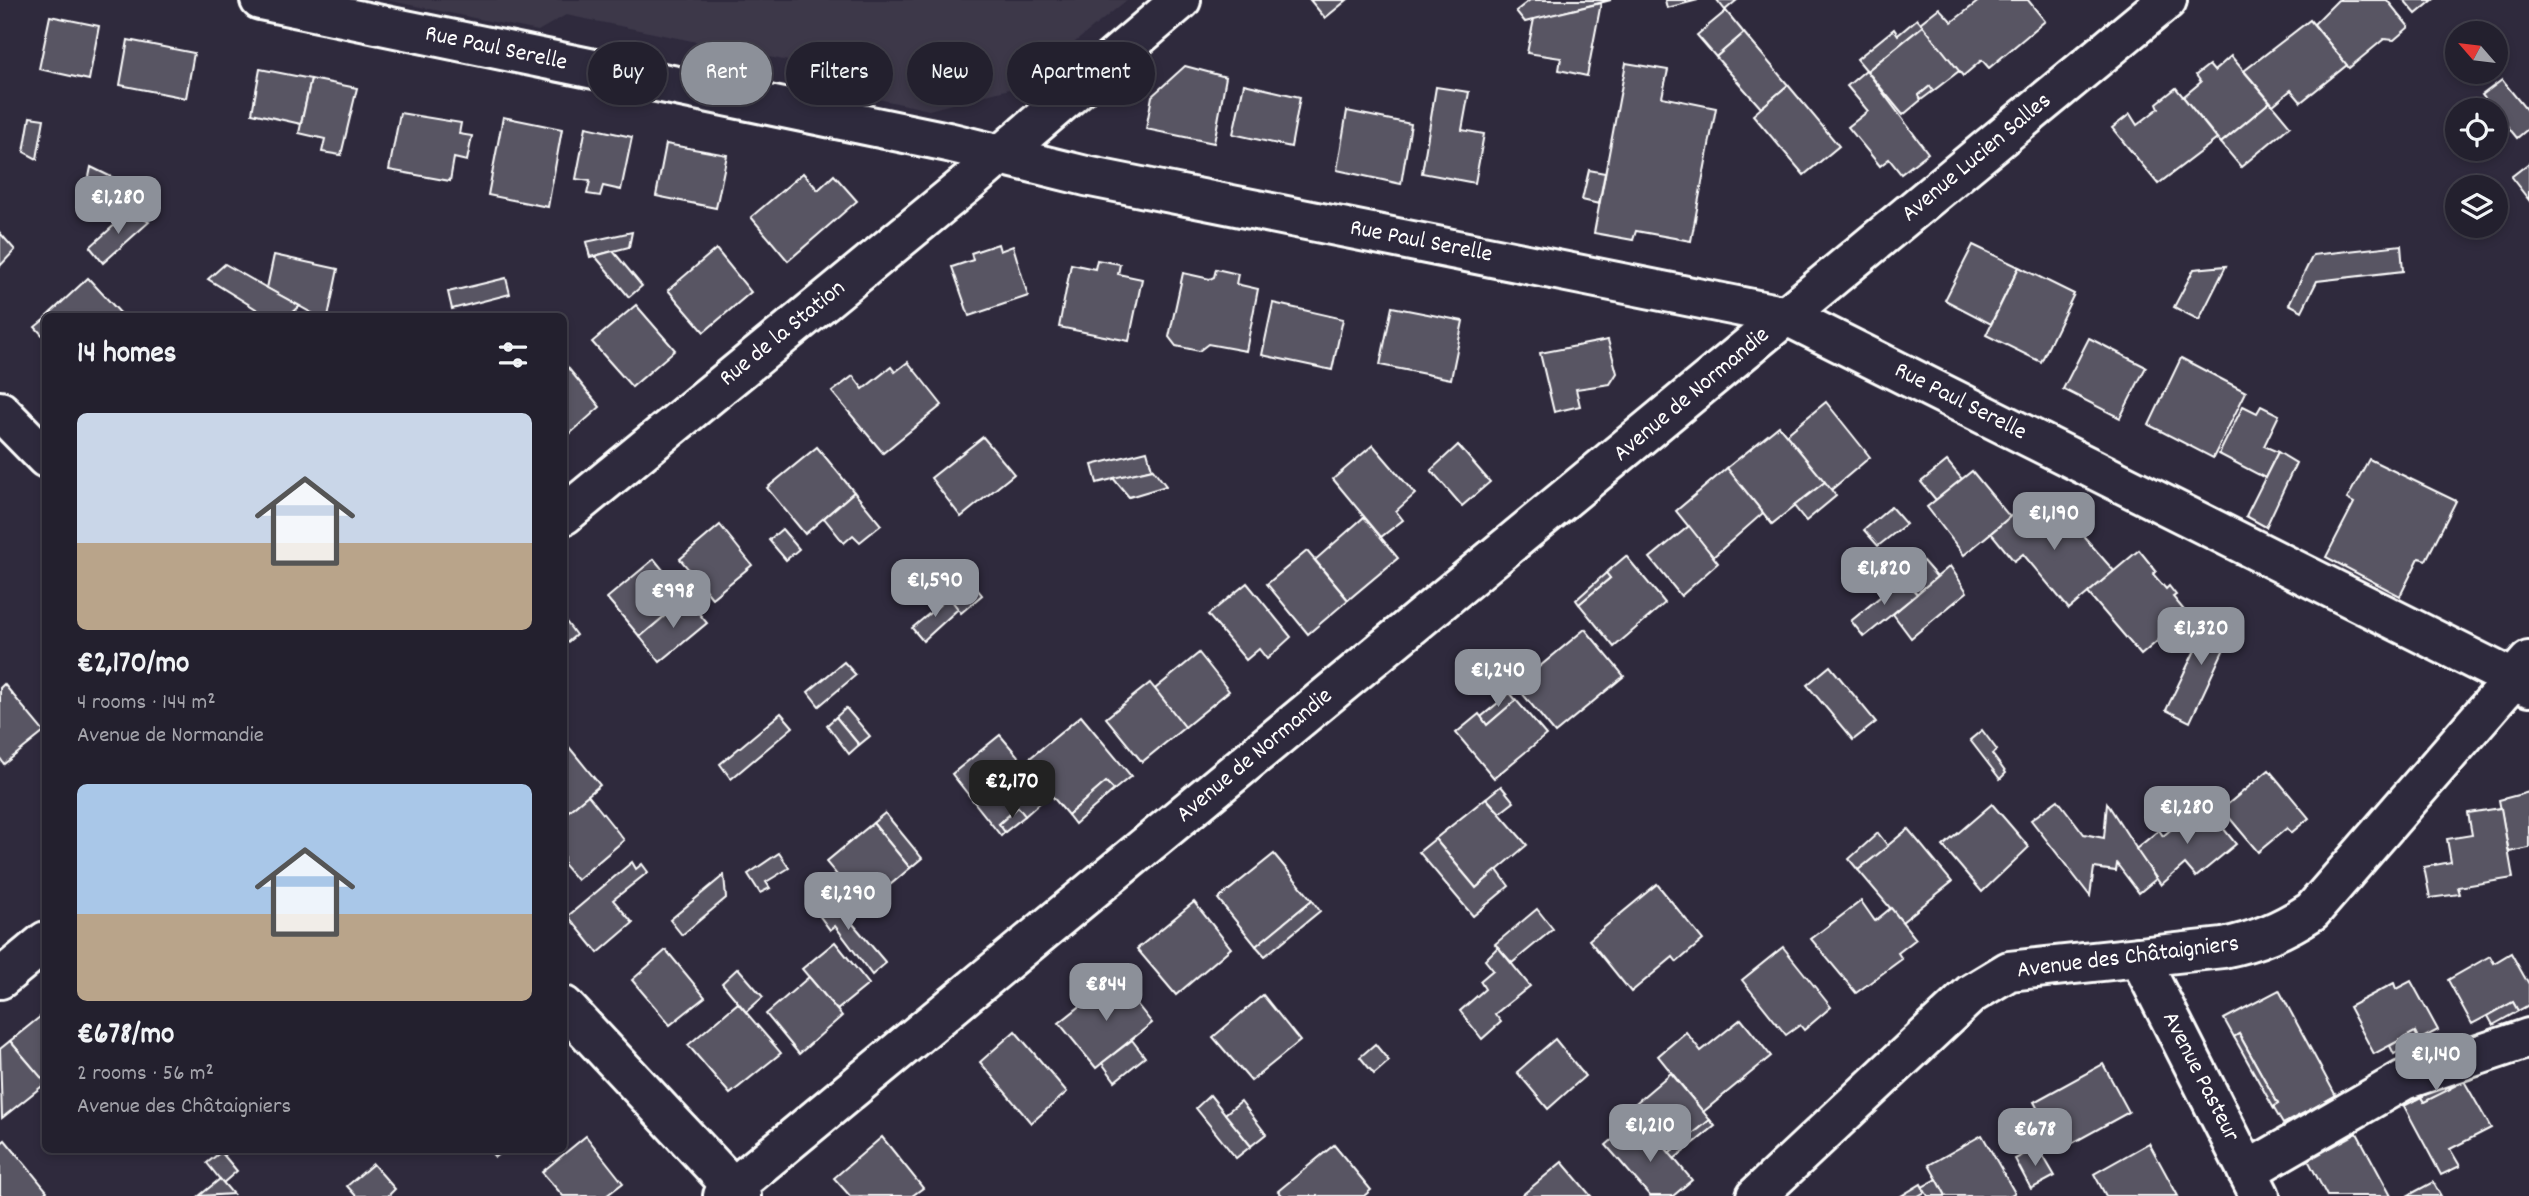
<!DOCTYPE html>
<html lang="en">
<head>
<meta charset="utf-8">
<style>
  :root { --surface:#23202e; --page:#2f2d3a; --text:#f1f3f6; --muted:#a3a3aa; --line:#403e4a; --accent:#8c9099 }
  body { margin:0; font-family:Dekko,sans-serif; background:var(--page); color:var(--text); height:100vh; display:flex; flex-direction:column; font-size:26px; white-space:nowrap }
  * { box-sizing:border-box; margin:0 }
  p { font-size:23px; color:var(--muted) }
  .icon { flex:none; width:38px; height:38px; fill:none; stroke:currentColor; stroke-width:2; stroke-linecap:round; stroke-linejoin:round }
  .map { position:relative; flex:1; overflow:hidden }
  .details { position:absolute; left:42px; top:313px; width:525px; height:840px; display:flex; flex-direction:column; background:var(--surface); border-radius:10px; box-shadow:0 4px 10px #0003,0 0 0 2px var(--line) }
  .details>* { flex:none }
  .guide { position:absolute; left:588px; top:42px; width:665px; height:63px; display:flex; gap:14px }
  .needle { width:46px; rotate:298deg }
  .fabs { position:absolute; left:2445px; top:21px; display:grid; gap:14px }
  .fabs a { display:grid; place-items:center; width:63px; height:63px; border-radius:50%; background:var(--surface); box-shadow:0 4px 10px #0003,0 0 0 2px var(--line); font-size:35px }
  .price { position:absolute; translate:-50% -60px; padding:0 16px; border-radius:14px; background:var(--accent); color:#fff; font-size:23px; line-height:46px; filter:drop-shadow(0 2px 4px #0008) }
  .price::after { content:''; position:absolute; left:50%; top:42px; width:21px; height:16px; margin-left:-10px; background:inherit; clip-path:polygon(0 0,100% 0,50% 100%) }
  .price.active { background:#222; color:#fff }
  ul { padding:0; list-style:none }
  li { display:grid; align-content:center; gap:14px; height:371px; padding:0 35px }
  li span { display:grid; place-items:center; height:217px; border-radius:10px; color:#555 }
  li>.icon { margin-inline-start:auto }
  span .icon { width:126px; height:126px; fill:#fffc; stroke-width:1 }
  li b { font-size:30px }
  h2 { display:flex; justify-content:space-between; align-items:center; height:84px; padding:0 35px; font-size:30px }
  .chip { padding:0 24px; border-radius:32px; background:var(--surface); box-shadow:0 4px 10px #0003,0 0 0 2px var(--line); font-size:24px; line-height:63px }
  .chip.active { background:var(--accent); color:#fff }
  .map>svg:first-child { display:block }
  .built { fill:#3c3749 }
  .building { fill:#595564; stroke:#fff; stroke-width:2 }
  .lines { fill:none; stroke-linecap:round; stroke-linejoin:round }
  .minor-casing { stroke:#fff; stroke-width:44 }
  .minor { stroke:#2f2a3d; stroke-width:38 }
  .labels { text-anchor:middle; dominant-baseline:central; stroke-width:5; stroke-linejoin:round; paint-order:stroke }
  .street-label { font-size:24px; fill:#fff; stroke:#2f2a3d }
</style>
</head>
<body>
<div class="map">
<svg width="2529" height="1196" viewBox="0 0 2529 1196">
  <rect width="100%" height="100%" fill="#2f2a3d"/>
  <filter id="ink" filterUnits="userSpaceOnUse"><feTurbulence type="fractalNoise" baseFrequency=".0143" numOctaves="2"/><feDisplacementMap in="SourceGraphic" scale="14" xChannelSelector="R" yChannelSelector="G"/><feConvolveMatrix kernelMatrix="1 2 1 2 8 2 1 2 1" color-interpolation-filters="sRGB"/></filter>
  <g filter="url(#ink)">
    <polygon class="built" points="386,0 1127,0 1021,86 929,110 827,88 827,69 566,15 538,31"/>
    <g class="building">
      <polygon points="1310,0 1347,0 1325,18"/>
      <polygon points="1530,0 1611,0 1525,22 1516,11"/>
      <polygon points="1665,0 1698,0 1667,8"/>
      <polygon points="1717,0 1737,0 1725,10"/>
      <polygon points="1980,0 2028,0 2045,21 1989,68 1982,60 1963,76 1920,23 1939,8 1952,22"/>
      <polygon points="2338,0 2387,0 2409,27 2394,40 2384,39 2349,68 2314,24"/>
      <polygon points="2404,0 2433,0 2416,14"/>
      <polygon points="1601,3 1587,76 1559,70 1561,58 1527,53 1534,19"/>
      <polygon points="1726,11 1744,33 1716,57 1697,35"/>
      <polygon points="50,16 99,26 89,80 39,69"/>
      <polygon points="1917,19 1923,26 1867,71 1857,59 1894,29 1898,35"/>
      <polygon points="2310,20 2347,65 2301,102 2291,90 2273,105 2244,71"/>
      <polygon points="1923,26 1959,71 1933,91 1930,86 1919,95 1921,100 1903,115 1867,71"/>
      <polygon points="1744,33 1788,85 1761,108 1716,57"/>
      <polygon points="128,40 194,53 186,98 120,85"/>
      <polygon points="2231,56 2270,102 2221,143 2183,97 2201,82 2196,75 2209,65 2214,71"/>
      <polygon points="1626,63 1668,70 1662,97 1716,108 1691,241 1636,231 1633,240 1594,233"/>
      <polygon points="1185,66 1226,77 1214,143 1146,129 1152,96"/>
      <polygon points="260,69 311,79 301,124 252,113"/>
      <polygon points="1866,70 1928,153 1901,174 1889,159 1880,166 1848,127 1868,111 1847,86"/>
      <polygon points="311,79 357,88 341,155 322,152 325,139 299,133"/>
      <polygon points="2502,80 2529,113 2529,128 2517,138 2482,95"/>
      <polygon points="1244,84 1300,97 1291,147 1233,134"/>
      <polygon points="1788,85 1839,146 1804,175 1753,115"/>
      <polygon points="1930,86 1933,91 1921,100 1919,95"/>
      <polygon points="1436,87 1469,92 1462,130 1484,134 1475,183 1422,173"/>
      <polygon points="2176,88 2217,139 2158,184 2112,128 2130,114 2137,125 2159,108 2157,103"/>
      <polygon points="2270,102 2290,126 2241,167 2221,143"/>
      <polygon points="1347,111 1411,124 1401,184 1337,170"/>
      <polygon points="400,113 461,123 459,134 472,136 467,161 454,158 450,181 389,170"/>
      <polygon points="30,117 44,119 37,159 24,152"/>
      <polygon points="503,117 562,129 548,207 488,195"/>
      <polygon points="586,127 632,137 621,190 603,186 600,196 587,194 590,181 576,179"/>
      <polygon points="666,144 727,155 716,208 656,196"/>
      <polygon points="2529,163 2529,200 2511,177"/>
      <polygon points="91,167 140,191 130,211 87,187"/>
      <polygon points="1589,170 1605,173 1599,204 1582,200"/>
      <polygon points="803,173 818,190 834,175 857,201 788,261 751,217"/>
      <polygon points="130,211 149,222 103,263 90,247"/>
      <polygon points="632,232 629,247 590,257 586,242"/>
      <polygon points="0,233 15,250 0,266"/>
      <polygon points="998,244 1000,251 1013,246 1028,296 969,316 952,267 973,260 971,253"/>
      <polygon points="1973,245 2019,267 1991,324 1945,300"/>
      <polygon points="2401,245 2403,271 2317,281 2302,311 2289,304 2313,255"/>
      <polygon points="716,249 751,292 704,332 668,290"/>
      <polygon points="613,251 642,286 629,297 595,256"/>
      <polygon points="274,255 338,269 328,317 319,317 267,288"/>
      <polygon points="1097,260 1120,264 1118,274 1142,279 1129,341 1059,327 1071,264 1095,269"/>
      <polygon points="225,264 267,288 300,306 288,317 269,317 208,279"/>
      <polygon points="2226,266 2199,320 2174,307 2194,269"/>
      <polygon points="2019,267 2074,294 2041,362 1986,335"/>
      <polygon points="1216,269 1238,274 1236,284 1258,289 1246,351 1208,344 1199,351 1176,346 1169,337 1183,273 1210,279 1214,277"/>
      <polygon points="88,278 124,317 46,317"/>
      <polygon points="506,278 510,294 452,309 448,292"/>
      <polygon points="1273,303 1343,319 1332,370 1262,355"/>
      <polygon points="636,305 675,350 632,387 592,342"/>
      <polygon points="1392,307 1463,321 1451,379 1380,365"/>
      <polygon points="46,318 46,339 35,327"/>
      <polygon points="2089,338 2146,367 2120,418 2063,389"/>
      <polygon points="1608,340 1617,373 1610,384 1576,389 1580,406 1554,412 1540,353"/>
      <polygon points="2181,358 2246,392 2213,458 2149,425"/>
      <polygon points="908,362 942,405 883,453 832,392 853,376 863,389 891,367 895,372"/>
      <polygon points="564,363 600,407 564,439 565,406"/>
      <polygon points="1826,402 1870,457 1831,490 1786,435"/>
      <polygon points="2243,406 2257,413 2261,406 2279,415 2264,446 2278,452 2265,478 2219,454"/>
      <polygon points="1779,426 1825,482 1772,524 1727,468"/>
      <polygon points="983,437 1014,474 961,517 931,478"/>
      <polygon points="1373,445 1415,494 1396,511 1403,520 1381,537 1333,479"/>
      <polygon points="1458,445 1490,482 1462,506 1431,470"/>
      <polygon points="817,447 854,492 805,534 767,488"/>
      <polygon points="1147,451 1152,469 1097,483 1092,465"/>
      <polygon points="2278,452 2296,463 2266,527 2246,516"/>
      <polygon points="2369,459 2456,501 2426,560 2419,558 2400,596 2326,557 2354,503 2347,499"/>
      <polygon points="1947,461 1962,479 1936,500 1921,482"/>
      <polygon points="1727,468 1763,513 1713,557 1676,511"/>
      <polygon points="1153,469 1166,486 1129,497 1113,478"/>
      <polygon points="1972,471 2010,517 1964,555 1927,507"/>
      <polygon points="1825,482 1836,496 1806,521 1794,506"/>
      <polygon points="854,492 881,525 860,542 853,535 844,543 824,518"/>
      <polygon points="2031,499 2054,526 2066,516 2114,571 2069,609 2023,554 2014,561 1991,533"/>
      <polygon points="1891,507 1906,524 1878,546 1864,530"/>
      <polygon points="1364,517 1398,558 1348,600 1315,560"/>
      <polygon points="720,525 752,565 712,598 680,559"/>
      <polygon points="1689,526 1718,563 1681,596 1650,558"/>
      <polygon points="782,529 799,549 786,560 769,540"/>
      <polygon points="2139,550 2156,571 2153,574 2166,589 2169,586 2176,595 2173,597 2188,615 2141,655 2088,593"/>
      <polygon points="1307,551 1348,600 1308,634 1267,584"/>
      <polygon points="1626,556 1665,603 1614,647 1579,604 1610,578 1606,573"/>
      <polygon points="654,559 686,598 640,637 607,598"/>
      <polygon points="1923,561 1937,577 1917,594 1903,578"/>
      <polygon points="1950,566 1967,592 1911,638 1893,614"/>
      <polygon points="1606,573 1610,578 1579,604 1576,600"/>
      <polygon points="1903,578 1917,594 1864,637 1851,621"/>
      <polygon points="970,580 982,595 961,613 949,597"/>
      <polygon points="1247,583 1291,637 1267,659 1259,649 1246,660 1208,615"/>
      <polygon points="949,597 958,609 923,641 912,628"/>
      <polygon points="686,598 707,623 660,662 640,637"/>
      <polygon points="2214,611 2236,623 2190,722 2166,710"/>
      <polygon points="564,619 576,635 564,645"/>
      <polygon points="1585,629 1624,676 1555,733 1516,686"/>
      <polygon points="1199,653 1229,691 1185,727 1155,689"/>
      <polygon points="844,662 856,675 819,706 808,692"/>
      <polygon points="1830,666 1876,722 1853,740 1807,685"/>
      <polygon points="1150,683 1185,727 1142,762 1106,718"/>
      <polygon points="4,684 44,732 4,764 0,758 0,688"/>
      <polygon points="1510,693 1516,700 1487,725 1481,717"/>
      <polygon points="1516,700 1546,735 1494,778 1456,733 1479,714 1487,725"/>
      <polygon points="846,708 870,736 859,745 836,717"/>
      <polygon points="781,713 793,727 731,779 720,764"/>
      <polygon points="1081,716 1131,776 1114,790 1106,782 1068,815 1024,763"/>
      <polygon points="836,717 859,745 849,754 827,725"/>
      <polygon points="1982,730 1997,750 1992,754 2006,773 2000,779 1970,740"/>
      <polygon points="1000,735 1050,794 1025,816 1018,807 999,824 1005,832 1001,836 952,774"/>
      <polygon points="564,741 600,785 564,815"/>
      <polygon points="2269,770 2309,818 2291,833 2287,828 2258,852 2222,809"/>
      <polygon points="1106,782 1114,790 1075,824 1068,815"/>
      <polygon points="1501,786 1514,802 1500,813 1486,798"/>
      <polygon points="2529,792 2529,848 2509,852 2499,800"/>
      <polygon points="588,795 624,840 577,880 564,865 564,815"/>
      <polygon points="1486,798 1527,845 1476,888 1435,839"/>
      <polygon points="2058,800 2084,834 2104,838 2107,803 2156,879 2139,893 2117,864 2116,871 2094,868 2090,896 2031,820"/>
      <polygon points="2203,803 2236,844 2196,877 2185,864 2161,885 2136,849 2159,830 2163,836"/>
      <polygon points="1992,804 2029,847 1982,892 1943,846"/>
      <polygon points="1018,807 1025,816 1005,832 999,824"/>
      <polygon points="2501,808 2513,878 2458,887 2460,894 2430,898 2424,867 2451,862 2447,839 2472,835 2468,813"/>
      <polygon points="885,813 922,858 910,868 873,823"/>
      <polygon points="873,823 910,868 864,907 826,862"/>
      <polygon points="1908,829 1952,882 1902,922 1858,870"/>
      <polygon points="1878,833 1888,846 1858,870 1849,859"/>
      <polygon points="1435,839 1476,888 1497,870 1509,886 1473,916 1419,852"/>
      <polygon points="779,853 789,868 766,882 770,888 760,893 748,874"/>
      <polygon points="1274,854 1312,900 1256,946 1218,899"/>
      <polygon points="632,862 636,869 642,864 648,872 613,900 633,923 598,953 568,916"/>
      <polygon points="724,875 726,898 682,935 670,920"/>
      <polygon points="1657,884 1703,940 1677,962 1673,957 1631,992 1589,940"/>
      <polygon points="825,891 886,963 872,975 835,926 830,930 810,903"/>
      <polygon points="1312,900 1320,911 1265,956 1256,946"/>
      <polygon points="1861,901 1875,921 1891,908 1916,939 1898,953 1902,959 1856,993 1811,939"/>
      <polygon points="1194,902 1231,948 1176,995 1137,949"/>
      <polygon points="1537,909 1553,929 1512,963 1495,944"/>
      <polygon points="835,942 869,984 837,1010 802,969"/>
      <polygon points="1498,947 1530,986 1495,1014 1501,1022 1482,1039 1460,1011 1485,989 1480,981 1493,970 1485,960"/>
      <polygon points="1783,947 1831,1007 1804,1030 1800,1025 1786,1035 1742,980"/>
      <polygon points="666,950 705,997 670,1025 632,980"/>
      <polygon points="2511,953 2529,985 2529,1005 2518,1011 2513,1002 2472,1024 2448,980 2490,956 2494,963"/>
      <polygon points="738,968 763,997 746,1012 722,983"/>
      <polygon points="809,977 842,1016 799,1054 766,1014"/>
      <polygon points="1116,978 1152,1023 1096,1068 1059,1023"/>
      <polygon points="2411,981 2438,1030 2419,1040 2415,1032 2374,1054 2349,1007 2394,983 2396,989"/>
      <polygon points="2279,990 2336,1096 2283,1124 2273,1107 2278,1104 2239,1034 2234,1037 2224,1019"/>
      <polygon points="1263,995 1300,1041 1251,1081 1213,1037"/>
      <polygon points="2513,1002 2518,1011 2493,1025 2488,1016"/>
      <polygon points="738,1003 781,1053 730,1094 688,1045"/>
      <polygon points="46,1012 46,1077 43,1080 10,1041"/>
      <polygon points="1741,1019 1771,1056 1703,1112 1658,1056 1686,1032 1701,1051"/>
      <polygon points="1015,1031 1067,1092 1031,1123 980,1062"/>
      <polygon points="2415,1032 2419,1040 2394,1054 2390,1046"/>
      <polygon points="2239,1034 2278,1104 2273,1107 2234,1037"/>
      <polygon points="1555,1039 1585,1076 1548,1109 1517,1072"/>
      <polygon points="1132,1040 1145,1057 1115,1081 1102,1063"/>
      <polygon points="10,1041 46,1083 2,1118 0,1049"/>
      <polygon points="1375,1044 1389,1061 1374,1074 1360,1057"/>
      <polygon points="2103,1064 2129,1112 2060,1150 2034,1102"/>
      <polygon points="1671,1073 1710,1120 1669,1153 1631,1107"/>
      <polygon points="2464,1081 2491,1128 2450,1149 2460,1166 2441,1175 2404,1106 2421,1097 2424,1102"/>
      <polygon points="2447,1083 2450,1089 2424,1102 2421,1097"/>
      <polygon points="1210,1095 1251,1146 1236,1158 1196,1108"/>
      <polygon points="1241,1101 1266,1134 1251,1146 1225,1114"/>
      <polygon points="1710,1120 1715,1126 1674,1159 1669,1153"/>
      <polygon points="1648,1127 1692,1180 1673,1196 1650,1196 1606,1145 1620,1133 1629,1142"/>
      <polygon points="2357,1133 2391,1196 2327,1196 2308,1160"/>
      <polygon points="1982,1135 2015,1193 2009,1196 1946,1196 1929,1165"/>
      <polygon points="586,1136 623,1183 606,1196 563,1196 542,1172"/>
      <polygon points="882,1137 923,1188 912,1196 850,1196 834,1178"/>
      <polygon points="5,1140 47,1191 41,1196 0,1196 0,1144"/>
      <polygon points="2149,1143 2178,1196 2106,1196 2094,1174"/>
      <polygon points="1334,1145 1371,1190 1364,1196 1283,1196 1278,1191"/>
      <polygon points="2038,1147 2055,1176 2031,1189 2015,1159"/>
      <polygon points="489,1150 504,1150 495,1157"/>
      <polygon points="221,1152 237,1171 223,1183 207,1163"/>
      <polygon points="1562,1162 1591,1196 1521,1196"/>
      <polygon points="373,1164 395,1189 388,1196 356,1196 347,1186"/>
      <polygon points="220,1179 233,1194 199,1196"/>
      <polygon points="1937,1179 1946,1196 1928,1196 1922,1187"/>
      <polygon points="2433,1182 2441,1196 2407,1196"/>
      <polygon points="1921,1184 1925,1192 1918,1196 1901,1196"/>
    </g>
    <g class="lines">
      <defs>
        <g id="minor">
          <polyline points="260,0 948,142 1086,176 1787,316 2529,687"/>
          <polyline points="0,411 46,458"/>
          <polyline points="564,515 969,182 1181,0"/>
          <polyline points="2139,957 2260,1196"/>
          <polyline points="0,979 46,941"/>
          <polyline points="564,1006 741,1196"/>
          <polyline points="2247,1171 2404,1080 2529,1038"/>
          <polyline points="723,1196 2167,0"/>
          <path d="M1756,1196L1971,994L2009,971L2223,948C2257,941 2283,930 2312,911L2529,661"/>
        </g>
      </defs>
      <use href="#minor" class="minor-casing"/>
      <use href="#minor" class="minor"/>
    </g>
  </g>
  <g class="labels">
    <g class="street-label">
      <text transform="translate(496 49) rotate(12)">Rue Paul Serelle</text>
      <text transform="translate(1977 158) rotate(-40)">Avenue Lucien Salles</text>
      <text transform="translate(1421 242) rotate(11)">Rue Paul Serelle</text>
      <text transform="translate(783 334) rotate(-39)">Rue de la Station</text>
      <text transform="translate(1692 395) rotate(-40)">Avenue de Normandie</text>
      <text transform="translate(1960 402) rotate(27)">Rue Paul Serelle</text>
      <text transform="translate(1255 756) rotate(-40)">Avenue de Normandie</text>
      <text transform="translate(2128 958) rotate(-7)">Avenue des Châtaigniers</text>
      <text transform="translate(2200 1077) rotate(63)">Avenue Pasteur</text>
    </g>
  </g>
</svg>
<div class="fabs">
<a><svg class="needle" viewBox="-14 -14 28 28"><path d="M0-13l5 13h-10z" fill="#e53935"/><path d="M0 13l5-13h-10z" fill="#a3a3aa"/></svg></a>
<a><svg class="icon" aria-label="locate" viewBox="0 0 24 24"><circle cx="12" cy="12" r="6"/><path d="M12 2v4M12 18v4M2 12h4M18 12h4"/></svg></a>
<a><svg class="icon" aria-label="layers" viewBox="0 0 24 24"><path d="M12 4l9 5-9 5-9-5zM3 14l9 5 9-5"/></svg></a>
</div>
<b class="price" style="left:118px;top:236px">€1,280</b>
<b class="price" style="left:2054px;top:552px">€1,190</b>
<b class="price" style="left:1884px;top:607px">€1,820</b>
<b class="price" style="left:935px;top:619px">€1,590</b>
<b class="price" style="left:673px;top:630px">€998</b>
<b class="price" style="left:2201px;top:667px">€1,320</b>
<b class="price" style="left:1498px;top:709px">€1,240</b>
<b class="price active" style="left:1012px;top:820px">€2,170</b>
<b class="price" style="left:2187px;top:846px">€1,280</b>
<b class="price" style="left:848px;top:932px">€1,290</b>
<b class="price" style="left:1106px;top:1023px">€844</b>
<b class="price" style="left:2436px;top:1093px">€1,140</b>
<b class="price" style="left:1650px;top:1164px">€1,210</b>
<b class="price" style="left:2035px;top:1168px">€678</b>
<div class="guide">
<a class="chip">Buy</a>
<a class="chip active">Rent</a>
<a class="chip">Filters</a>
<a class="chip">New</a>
<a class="chip">Apartment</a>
</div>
<section class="details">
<h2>14 homes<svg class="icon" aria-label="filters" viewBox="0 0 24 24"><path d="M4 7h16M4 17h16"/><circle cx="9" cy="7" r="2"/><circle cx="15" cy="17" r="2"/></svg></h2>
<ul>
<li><span style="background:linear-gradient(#c9d6e8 60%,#b9a48a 0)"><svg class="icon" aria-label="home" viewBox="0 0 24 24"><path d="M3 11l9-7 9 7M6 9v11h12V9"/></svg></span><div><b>€2,170/mo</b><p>4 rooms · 144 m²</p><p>Avenue de Normandie</p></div></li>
<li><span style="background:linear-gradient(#a9c7e8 60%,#b9a48a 0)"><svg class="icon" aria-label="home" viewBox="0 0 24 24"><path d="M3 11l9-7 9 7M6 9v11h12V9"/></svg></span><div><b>€678/mo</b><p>2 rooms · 56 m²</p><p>Avenue des Châtaigniers</p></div></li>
</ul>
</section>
</div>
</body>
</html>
